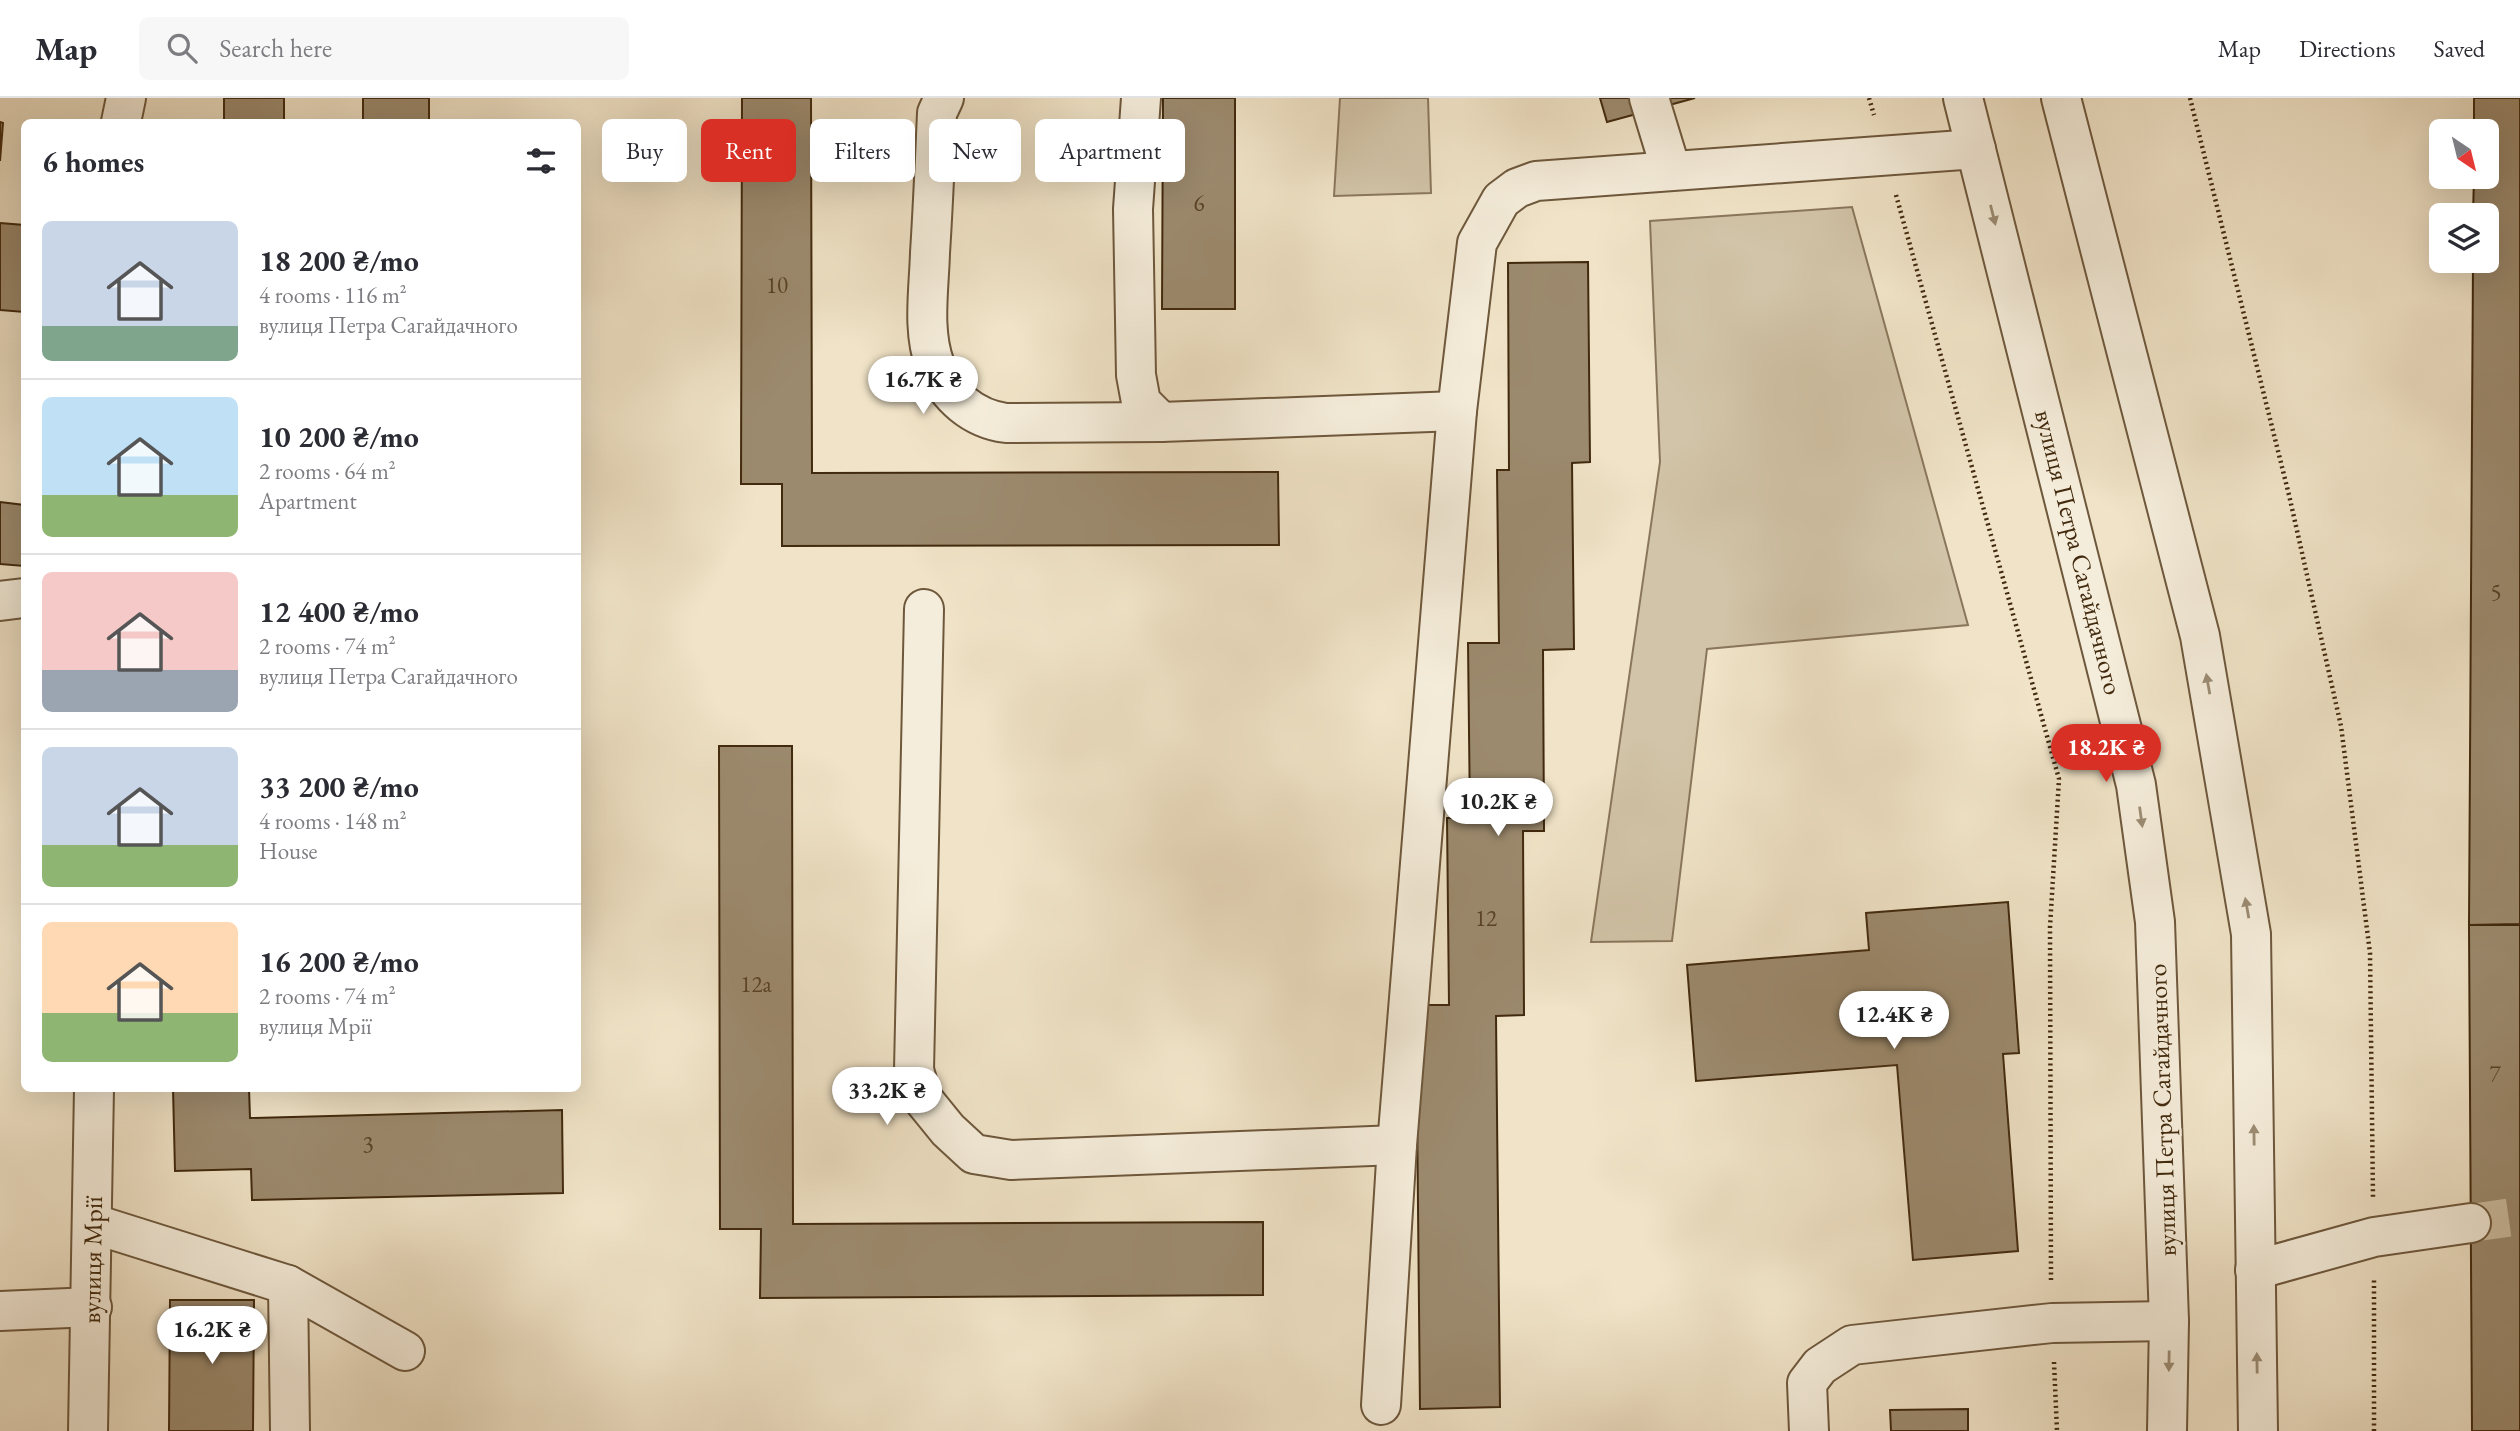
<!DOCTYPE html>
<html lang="en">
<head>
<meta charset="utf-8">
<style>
  :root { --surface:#fff; --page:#f7f7f7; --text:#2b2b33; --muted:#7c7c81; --line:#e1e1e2; --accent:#d93025 }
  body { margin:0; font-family:"EB Garamond",serif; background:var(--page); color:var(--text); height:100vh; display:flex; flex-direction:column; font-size:26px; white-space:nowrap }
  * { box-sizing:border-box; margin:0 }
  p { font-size:23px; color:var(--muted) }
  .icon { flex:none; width:38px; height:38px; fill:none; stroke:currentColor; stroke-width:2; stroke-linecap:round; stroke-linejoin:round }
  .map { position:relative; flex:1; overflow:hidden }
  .side { position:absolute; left:21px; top:21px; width:560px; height:973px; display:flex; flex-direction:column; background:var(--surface); border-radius:10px; box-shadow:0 7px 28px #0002 }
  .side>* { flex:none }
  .top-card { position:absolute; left:602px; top:21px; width:665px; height:63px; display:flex; gap:14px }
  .needle { width:46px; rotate:145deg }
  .controls { position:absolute; left:2429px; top:21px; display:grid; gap:14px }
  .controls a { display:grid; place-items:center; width:70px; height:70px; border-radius:10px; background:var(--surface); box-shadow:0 7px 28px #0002; font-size:35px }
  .price { position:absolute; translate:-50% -60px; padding:0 16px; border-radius:24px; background:#fff; color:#222; font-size:23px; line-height:46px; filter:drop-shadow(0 2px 4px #0008) }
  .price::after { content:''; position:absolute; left:50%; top:42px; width:21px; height:16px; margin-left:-10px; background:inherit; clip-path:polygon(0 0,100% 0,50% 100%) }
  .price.current { background:var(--accent); color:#fff }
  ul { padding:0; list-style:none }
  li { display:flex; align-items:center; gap:21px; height:175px; padding:0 21px }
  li+li { border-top:2px solid var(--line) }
  li span { display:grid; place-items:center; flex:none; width:196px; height:140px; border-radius:10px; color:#555 }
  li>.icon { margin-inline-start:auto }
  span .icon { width:84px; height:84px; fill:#fffc; stroke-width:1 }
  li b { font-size:30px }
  h2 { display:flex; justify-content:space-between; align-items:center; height:84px; padding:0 21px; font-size:30px }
  .chip { padding:0 24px; border-radius:10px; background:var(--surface); box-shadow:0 7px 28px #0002; font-size:24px; line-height:63px }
  .chip.current { background:var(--accent); color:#fff }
  header { display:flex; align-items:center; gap:42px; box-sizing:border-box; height:98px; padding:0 35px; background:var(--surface); border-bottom:2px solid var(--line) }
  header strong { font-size:33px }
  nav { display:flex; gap:38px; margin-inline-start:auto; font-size:24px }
  .search { width:490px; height:63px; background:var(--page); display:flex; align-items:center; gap:18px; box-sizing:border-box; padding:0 24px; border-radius:10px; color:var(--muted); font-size:26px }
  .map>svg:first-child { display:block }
  .green { fill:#d2c4a8; stroke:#8a775b; stroke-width:2 }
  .building { fill:#9c8a6e; stroke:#422a0e; stroke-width:2 }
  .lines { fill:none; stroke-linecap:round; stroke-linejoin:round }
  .minor-tunnel { stroke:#cdbea2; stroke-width:38; stroke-dasharray:38 19; stroke-linecap:butt }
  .minor-casing { stroke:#6e583c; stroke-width:42 }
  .path { stroke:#422a0e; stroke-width:4.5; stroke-dasharray:2 3.5; stroke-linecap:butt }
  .minor { stroke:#f5eddb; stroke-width:38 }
  .oneway { fill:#9c8c74 }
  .labels { text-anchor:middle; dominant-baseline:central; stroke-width:5; stroke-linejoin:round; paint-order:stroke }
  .number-label { font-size:23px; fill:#584226 }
  .street-label { font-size:26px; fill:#422a0e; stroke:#f5eddb }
</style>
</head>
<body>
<header>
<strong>Map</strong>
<div class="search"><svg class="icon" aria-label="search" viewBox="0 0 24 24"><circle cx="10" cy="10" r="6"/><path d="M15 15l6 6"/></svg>Search here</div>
<nav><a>Map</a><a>Directions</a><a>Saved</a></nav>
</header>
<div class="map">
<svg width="2520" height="1333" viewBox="0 0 2520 1333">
  <rect width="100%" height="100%" fill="#f0e3c7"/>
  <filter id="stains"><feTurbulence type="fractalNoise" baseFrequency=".00286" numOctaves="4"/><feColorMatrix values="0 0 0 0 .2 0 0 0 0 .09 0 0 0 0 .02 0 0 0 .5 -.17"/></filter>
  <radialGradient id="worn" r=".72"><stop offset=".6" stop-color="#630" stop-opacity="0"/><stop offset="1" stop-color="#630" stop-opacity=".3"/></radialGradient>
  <g class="green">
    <polygon points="1340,0 1428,0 1431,95 1334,98"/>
    <polygon points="1852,109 1968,527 1707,551 1672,843 1591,844 1660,364 1650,123"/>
  </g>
  <g class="building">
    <rect x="224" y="0" width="60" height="24"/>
    <rect x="363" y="0" width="66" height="24"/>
    <polygon points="742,0 811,0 812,375 1278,374 1279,447 782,448 782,386 741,386"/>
    <polygon points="1163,0 1235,0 1235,211 1162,211"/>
    <polygon points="1600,0 1695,0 1607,24"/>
    <polygon points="2474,0 2520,0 2520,826 2469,827 2473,163 2487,163 2487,117 2473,117 2474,79 2487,79 2487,33 2474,33"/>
    <polygon points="0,24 3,25 0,63"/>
    <polygon points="0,125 24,127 24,214 0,212"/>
    <polygon points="1588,164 1590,364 1572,365 1574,551 1543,552 1544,733 1523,733 1524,917 1496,918 1500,1309 1420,1311 1416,907 1449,907 1447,720 1470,720 1468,545 1499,545 1497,372 1509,372 1508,165"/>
    <polygon points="0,404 24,407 24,468 0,466"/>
    <polygon points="719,648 792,648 793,1126 1263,1124 1263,1197 760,1200 761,1131 720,1131"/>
    <polygon points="2008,804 2019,955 2003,956 2018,1153 1913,1162 1897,967 1696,983 1687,867 1869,852 1866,815"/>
    <polygon points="2469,827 2520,827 2520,1333 2472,1333"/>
    <polygon points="173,990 249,990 250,1020 562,1012 563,1095 252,1102 251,1071 175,1073"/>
    <polygon points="170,1202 254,1202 253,1333 169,1333"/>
    <polygon points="1968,1311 1968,1333 1891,1333 1890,1312"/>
  </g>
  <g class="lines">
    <polyline class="minor-tunnel" points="2471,1125 2520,1118"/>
    <defs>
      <g id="minor">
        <path d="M944,0L937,15C935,62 933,108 930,155C929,191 922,233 935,267C947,299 974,321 1006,325L1161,324L1457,313"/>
        <polyline points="1141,0 1133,111 1136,277 1141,304 1161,324"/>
        <polyline points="1649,0 1671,72"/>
        <polyline points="1963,0 2136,687 2155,824 2169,1223 2167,1333"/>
        <polyline points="2061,0 2200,538 2251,836 2258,1333"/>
        <polyline points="121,24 126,0"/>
        <polyline points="0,503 24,500"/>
        <polyline points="924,511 914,972 922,1000 948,1032 974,1056 1011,1062 1397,1047"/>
        <polyline points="94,1126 288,1187 405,1253"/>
        <polyline points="2255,1172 2374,1139 2471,1125"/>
        <polyline points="288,1187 290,1333"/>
        <polyline points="0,1213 92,1209"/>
        <polyline points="1381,1307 1397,1047 1457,313 1477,145 1501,102 1517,90 1536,83 1976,51"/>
        <polyline points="88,1333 94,990"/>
        <polyline points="1809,1333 1807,1285 1820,1268 1852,1247 2052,1225 2169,1223"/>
      </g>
    </defs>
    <use href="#minor" class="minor-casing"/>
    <g class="path">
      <polyline points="1869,0 1874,17"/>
      <polyline points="2190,0 2289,397 2341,628 2370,855 2373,1099"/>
      <polyline points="1896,97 2059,681 2050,829 2051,1185"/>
      <polyline points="2054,1264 2057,1333"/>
      <polyline points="2374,1333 2374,1182"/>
    </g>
    <use href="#minor" class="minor"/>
  </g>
  <defs><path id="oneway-solid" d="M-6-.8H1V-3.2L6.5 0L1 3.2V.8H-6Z" transform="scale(1.75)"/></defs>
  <g class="oneway">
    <use href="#oneway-solid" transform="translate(1993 117) rotate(76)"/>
    <use href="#oneway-solid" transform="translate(2208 586) rotate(-100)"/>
    <use href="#oneway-solid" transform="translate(2141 719) rotate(82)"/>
    <use href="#oneway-solid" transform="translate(2247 810) rotate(-100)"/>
    <use href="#oneway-solid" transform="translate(2254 1037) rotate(-91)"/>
    <use href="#oneway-solid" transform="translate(2169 1263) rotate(91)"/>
    <use href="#oneway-solid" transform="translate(2257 1265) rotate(-91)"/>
  </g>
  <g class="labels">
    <g class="number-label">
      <text x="1199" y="105">6</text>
      <text x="777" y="187">10</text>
      <text x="2496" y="494">5</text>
      <text x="1486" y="820">12</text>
      <text x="756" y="886">12а</text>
      <text x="2495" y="976">7</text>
      <text x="368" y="1046">3</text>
    </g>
    <g class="street-label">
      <text transform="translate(2079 454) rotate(76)">вулиця Петра Сагайдачного</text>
      <text transform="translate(2162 1012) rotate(-92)">вулиця Петра Сагайдачного</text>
      <text transform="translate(92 1162) rotate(-89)">вулиця Мрії</text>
    </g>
  </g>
  <rect width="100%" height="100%" filter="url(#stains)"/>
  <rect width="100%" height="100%" fill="url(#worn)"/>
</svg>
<div class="controls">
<a><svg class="needle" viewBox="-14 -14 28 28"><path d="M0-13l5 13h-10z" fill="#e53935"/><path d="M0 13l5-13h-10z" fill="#7c7c81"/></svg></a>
<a><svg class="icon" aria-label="layers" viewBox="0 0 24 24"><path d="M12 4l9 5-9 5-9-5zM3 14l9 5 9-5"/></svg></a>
</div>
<b class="price" style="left:923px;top:318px">16.7K ₴</b>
<b class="price current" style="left:2106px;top:686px">18.2K ₴</b>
<b class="price" style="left:1498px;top:740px">10.2K ₴</b>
<b class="price" style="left:1894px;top:953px">12.4K ₴</b>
<b class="price" style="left:887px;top:1029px">33.2K ₴</b>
<b class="price" style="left:212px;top:1268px">16.2K ₴</b>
<div class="top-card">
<a class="chip">Buy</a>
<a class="chip current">Rent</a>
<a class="chip">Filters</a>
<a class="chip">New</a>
<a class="chip">Apartment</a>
</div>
<section class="side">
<h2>6 homes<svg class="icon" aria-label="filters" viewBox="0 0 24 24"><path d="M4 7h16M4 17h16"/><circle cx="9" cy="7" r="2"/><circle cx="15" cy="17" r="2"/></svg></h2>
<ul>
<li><span style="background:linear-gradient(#c9d6e8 75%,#7fa58c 0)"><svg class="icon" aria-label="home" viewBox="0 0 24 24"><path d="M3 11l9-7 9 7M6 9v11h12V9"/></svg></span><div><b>18 200 ₴/mo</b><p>4 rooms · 116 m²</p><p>вулиця Петра Сагайдачного</p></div></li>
<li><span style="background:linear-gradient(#bfe0f5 70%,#8fb573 0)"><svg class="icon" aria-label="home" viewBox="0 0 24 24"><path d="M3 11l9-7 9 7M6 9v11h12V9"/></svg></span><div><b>10 200 ₴/mo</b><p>2 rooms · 64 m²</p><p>Apartment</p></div></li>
<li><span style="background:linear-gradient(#f6c9c9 70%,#9aa5b1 0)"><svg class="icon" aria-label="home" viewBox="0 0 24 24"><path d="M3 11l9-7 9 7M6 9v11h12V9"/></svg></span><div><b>12 400 ₴/mo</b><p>2 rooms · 74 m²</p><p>вулиця Петра Сагайдачного</p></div></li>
<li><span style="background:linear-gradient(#c9d6e8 70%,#8fb573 0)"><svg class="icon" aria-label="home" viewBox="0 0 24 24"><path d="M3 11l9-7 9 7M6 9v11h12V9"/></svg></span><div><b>33 200 ₴/mo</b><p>4 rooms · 148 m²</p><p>House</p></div></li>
<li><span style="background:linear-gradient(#ffd9b3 65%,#8fb573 0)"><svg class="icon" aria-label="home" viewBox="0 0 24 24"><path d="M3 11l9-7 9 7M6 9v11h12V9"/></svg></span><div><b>16 200 ₴/mo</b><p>2 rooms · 74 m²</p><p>вулиця Мрії</p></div></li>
</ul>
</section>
</div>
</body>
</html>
